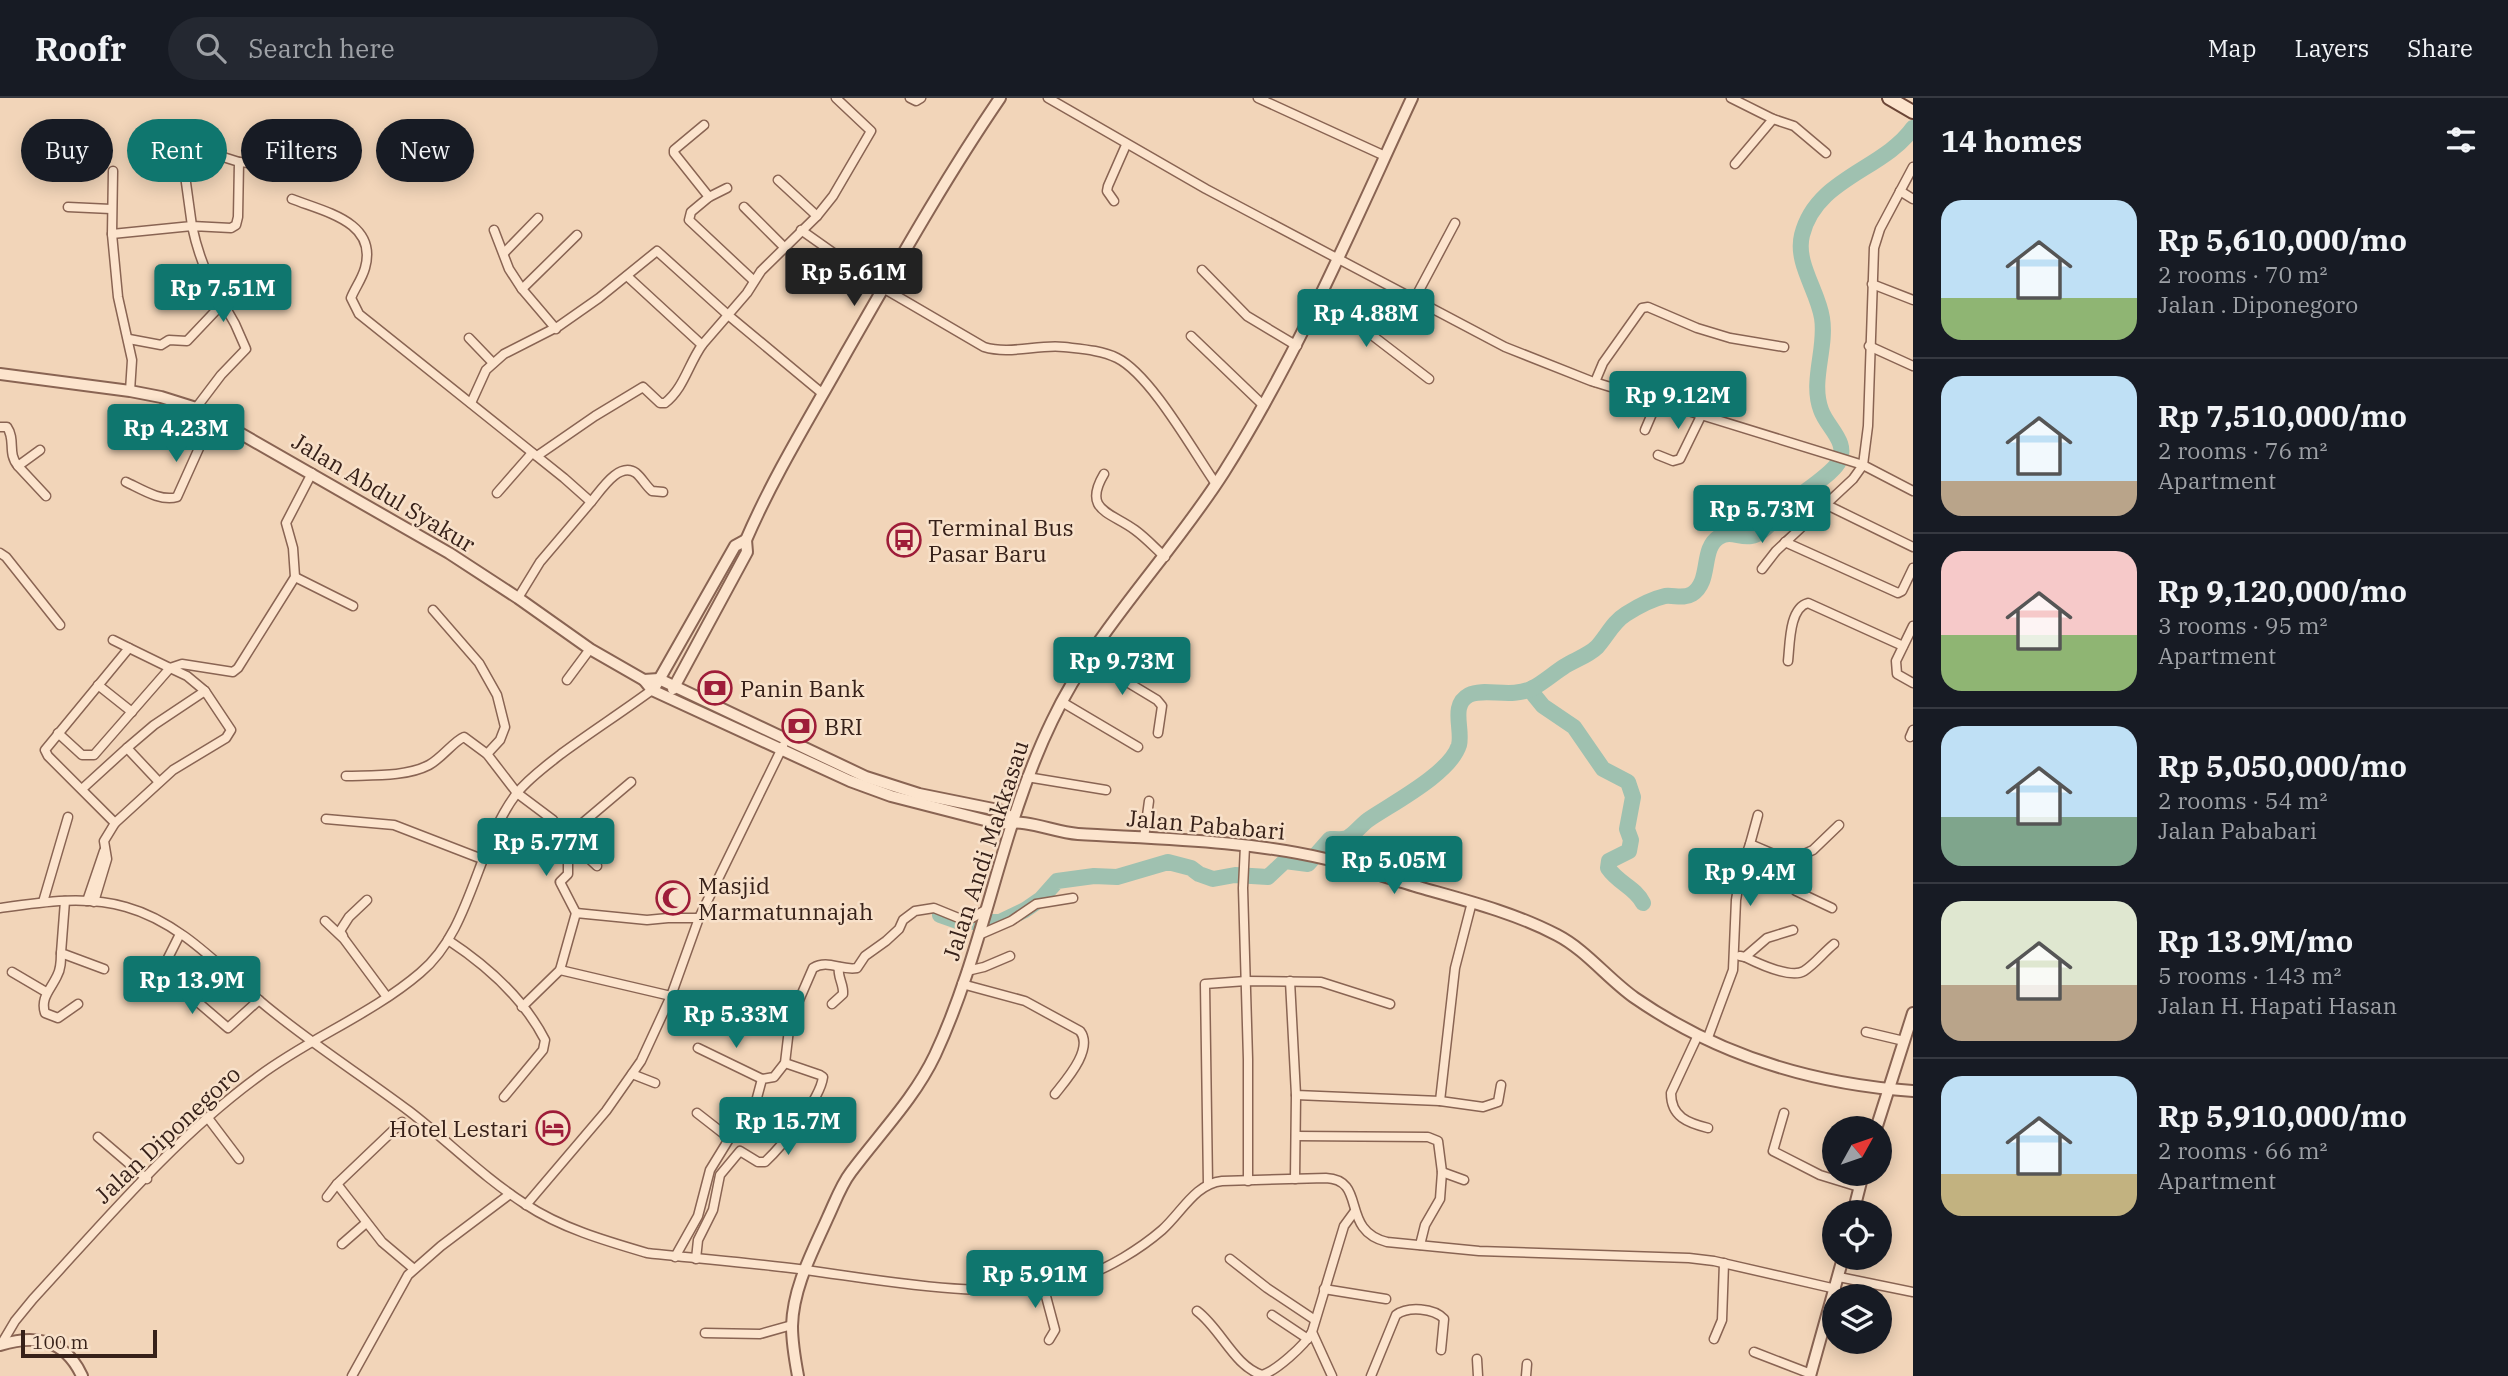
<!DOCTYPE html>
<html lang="en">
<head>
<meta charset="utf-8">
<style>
  :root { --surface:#171b24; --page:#242831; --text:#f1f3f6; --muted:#9ea1a6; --line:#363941; --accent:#0f766e }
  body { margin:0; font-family:"IBM Plex Serif",serif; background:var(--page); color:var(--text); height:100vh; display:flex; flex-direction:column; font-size:26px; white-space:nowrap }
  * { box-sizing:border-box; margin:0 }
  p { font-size:23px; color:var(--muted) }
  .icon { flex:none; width:38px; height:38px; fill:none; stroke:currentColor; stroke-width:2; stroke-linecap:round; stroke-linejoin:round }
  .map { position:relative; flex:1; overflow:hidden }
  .details { display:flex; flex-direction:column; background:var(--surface); width:595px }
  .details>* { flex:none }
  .hud { position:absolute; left:21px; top:21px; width:665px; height:63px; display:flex; gap:14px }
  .needle { width:46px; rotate:50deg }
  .fabs { position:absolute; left:1822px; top:1018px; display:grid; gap:14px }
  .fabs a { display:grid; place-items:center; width:70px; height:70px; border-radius:50%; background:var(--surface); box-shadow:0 4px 18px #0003; font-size:35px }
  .scale { position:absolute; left:21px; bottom:18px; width:136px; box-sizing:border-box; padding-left:7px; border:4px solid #372119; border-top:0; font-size:19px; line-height:24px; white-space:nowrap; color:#372119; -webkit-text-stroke:5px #f8e1ca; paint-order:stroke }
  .price { position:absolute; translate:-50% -60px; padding:0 16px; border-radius:7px; background:var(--accent); color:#fff; font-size:23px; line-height:46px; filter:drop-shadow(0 2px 4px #0008) }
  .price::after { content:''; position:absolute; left:50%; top:42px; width:21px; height:16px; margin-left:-10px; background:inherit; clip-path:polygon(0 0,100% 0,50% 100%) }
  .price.current { background:#222; color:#fff }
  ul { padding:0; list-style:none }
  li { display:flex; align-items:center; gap:21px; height:175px; padding:0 28px }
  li+li { border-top:2px solid var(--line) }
  li span { display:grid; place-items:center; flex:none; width:196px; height:140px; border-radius:21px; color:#555 }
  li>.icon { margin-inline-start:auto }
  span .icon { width:84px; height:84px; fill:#fffc; stroke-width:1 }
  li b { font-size:30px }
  h2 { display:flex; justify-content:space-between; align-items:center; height:84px; padding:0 28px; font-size:30px }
  .tag { padding:0 24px; border-radius:32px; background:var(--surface); box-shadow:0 4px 18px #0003; font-size:24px; line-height:63px }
  .tag.current { background:var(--accent); color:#fff }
  header { display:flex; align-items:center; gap:42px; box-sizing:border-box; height:98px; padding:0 35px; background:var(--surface); border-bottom:2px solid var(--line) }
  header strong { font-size:33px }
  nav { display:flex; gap:38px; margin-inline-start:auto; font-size:24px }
  .search { width:490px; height:63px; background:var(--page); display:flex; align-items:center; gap:18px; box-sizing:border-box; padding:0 24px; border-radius:38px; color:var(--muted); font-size:26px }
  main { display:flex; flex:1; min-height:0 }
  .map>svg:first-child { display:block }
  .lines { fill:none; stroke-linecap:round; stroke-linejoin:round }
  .river { stroke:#9fc1b0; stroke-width:16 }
  .minor-casing { stroke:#896453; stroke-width:11 }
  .tertiary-casing { stroke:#896453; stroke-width:14 }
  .secondary-casing { stroke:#6b4536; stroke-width:16 }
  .minor { stroke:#fce4cd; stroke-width:8 }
  .tertiary { stroke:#fce4cd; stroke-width:10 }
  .secondary { stroke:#fce4cd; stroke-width:12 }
  .labels { text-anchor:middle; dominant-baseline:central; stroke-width:5; stroke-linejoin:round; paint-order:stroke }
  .street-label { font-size:23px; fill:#372119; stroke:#f8e1ca }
  .poi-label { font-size:23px; fill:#372119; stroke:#f8e1ca; text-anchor:start }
</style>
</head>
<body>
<header>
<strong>Roofr</strong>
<div class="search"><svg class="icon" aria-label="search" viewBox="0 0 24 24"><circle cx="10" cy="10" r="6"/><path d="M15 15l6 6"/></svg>Search here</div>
<nav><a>Map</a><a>Layers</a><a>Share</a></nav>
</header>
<main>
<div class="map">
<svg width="1913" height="1278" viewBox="0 0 1913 1278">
  <rect width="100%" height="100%" fill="#f2d5b9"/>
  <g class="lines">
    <g class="river">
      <path d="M1533,590L1534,597L1543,608L1574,629L1603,671L1628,684L1633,699L1627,731L1631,742L1629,753L1609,763L1608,770C1619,786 1635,789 1643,805"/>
      <path d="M940,817L960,824H1000L1025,812L1041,801L1057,783L1094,778L1117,779L1168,764L1191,770L1199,776L1213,781L1235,777L1268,779L1285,763L1308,766L1330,741C1335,741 1343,742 1347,740C1354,737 1361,727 1368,722C1391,706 1450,676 1459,647C1463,631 1450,607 1469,597C1485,589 1511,601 1533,590C1544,584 1554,575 1565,568C1575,562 1589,557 1597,549C1607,538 1613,524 1626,516C1637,509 1652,501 1665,498C1674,497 1684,501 1692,496C1712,483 1700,451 1719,439C1731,432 1739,440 1751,438C1759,437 1767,429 1773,423C1778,418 1782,412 1788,407C1800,396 1830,378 1838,365C1850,344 1827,330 1821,312C1810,283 1827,250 1822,220C1818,193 1795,165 1802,137C1816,80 1883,72 1913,30"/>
    </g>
    <defs>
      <g id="minor">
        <polyline points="910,0 916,3 921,0"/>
        <polyline points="1048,0 1206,91 1505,249 1591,283 1863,367 1913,393"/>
        <polyline points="1258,0 1385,58"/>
        <polyline points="1731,0 1773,21 1794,28 1826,55"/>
        <polyline points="704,27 674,52 674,55 709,99"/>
        <polyline points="239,64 268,67"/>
        <polyline points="1735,66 1773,21"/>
        <polyline points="113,73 112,136 118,199 132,262 130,293"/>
        <polyline points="778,82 817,118 761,173 747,195 728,217 823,296"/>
        <polyline points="727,90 709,99 691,114 689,122 753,182"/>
        <polyline points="1900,93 1913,101"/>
        <path d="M292,101C325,114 378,124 365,170C362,181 355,190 351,200L359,216L564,380L591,404L540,464L518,500"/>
        <polyline points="1114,103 1107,93 1108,88 1126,47"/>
        <polyline points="68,109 111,111"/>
        <polyline points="744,109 784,149"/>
        <polyline points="817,118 833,98 871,33 836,0"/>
        <polyline points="494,132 509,171 522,191"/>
        <path d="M801,132L883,190L984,249C1010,257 1038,246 1064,249C1081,251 1101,252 1117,260C1151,277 1193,353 1216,386"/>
        <path d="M112,136L192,128L183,63L187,53L201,52L239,64L238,119L236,127L231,130L192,128C198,156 207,181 223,205L187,243L169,242L161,247L129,241"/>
        <polyline points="504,155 538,120"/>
        <polyline points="1202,172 1247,218 1297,248"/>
        <polyline points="1872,186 1913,202"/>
        <polyline points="1321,198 1429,281"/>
        <polyline points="1414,202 1455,125"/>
        <polyline points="556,231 522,191 577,137"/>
        <polyline points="1191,238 1264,308"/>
        <polyline points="469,240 493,265"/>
        <polyline points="1869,248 1913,268"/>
        <polyline points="1595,284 1603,265 1642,210 1648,209 1697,230 1730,240 1784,249"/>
        <polyline points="471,305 486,272 504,256 559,228 599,200 657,153 728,217 702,247"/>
        <polyline points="196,310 221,277 246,251 235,226 223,205"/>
        <path d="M0,329H7C16,342 7,355 18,368L40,352"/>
        <polyline points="1645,332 1657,304"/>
        <polyline points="1658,357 1673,363 1680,361 1701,318"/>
        <path d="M537,358L595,318L643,289L660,305H665C684,290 688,267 702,247L627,178"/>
        <polyline points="18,368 46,398"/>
        <path d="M1104,376C1082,413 1111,414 1135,432C1146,440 1155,450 1165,459"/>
        <path d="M126,384C141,391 161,404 177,399L213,319"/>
        <polyline points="497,395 532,355"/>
        <path d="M591,404C601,392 619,363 636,375C642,380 646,388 652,393L663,394"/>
        <polyline points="1825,406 1913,449"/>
        <polyline points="1785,444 1898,495 1902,493 1913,470"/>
        <polyline points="0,455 6,459 60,527"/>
        <polyline points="1762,471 1776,453 1853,381 1863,367 1868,328 1874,150 1880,131 1913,69"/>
        <polyline points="295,479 353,508"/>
        <polyline points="433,512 479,565 497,597 505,629 500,642 487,656"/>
        <polyline points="1913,528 1896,563 1897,576 1913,585"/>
        <polyline points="1089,561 1157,602 1162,608 1158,635"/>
        <path d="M1788,563C1790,546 1789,510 1808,505L1903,548"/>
        <polyline points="170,570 182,566 233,574 238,570 295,479 293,450 286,425 312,375"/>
        <polyline points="170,570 187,578 205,593"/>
        <polyline points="567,582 590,551"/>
        <polyline points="98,587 132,614"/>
        <polyline points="1062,604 1138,649"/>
        <polyline points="58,635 82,657 94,657 170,570 129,550"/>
        <polyline points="1910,639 1913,632"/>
        <path d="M346,678C372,677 406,679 429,667C442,660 454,643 464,639L487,656L517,695L553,722L566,739L631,684"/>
        <polyline points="1027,679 1106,692"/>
        <polyline points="82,691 127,650 159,684"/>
        <polyline points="326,721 394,727 482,761"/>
        <polyline points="115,725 173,672 226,640 231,632 205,593 154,627 127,650"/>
        <polyline points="566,739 597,768"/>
        <polyline points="1144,740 1149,703"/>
        <polyline points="1750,746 1758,717"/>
        <polyline points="1245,748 1243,790 1248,961 1248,1083"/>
        <polyline points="574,749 568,758 568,776 560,784 576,815"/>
        <polyline points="1786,764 1813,752 1839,727"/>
        <polyline points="65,803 61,855 104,871"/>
        <polyline points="87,803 104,753"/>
        <polyline points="43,804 68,719"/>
        <polyline points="94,804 107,761 104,743 115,725 48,658 45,652 129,550 113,542"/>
        <path d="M0,810C41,804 86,797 126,809C180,824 219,868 260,903C307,943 360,976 409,1013C448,1043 483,1079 525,1106C561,1130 606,1143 647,1155C700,1161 753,1165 806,1172C888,1183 1000,1206 1080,1180C1109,1170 1140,1151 1162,1132C1182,1114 1195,1086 1222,1083L1326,1080C1368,1082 1339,1132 1387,1144L1479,1153L1689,1160L1714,1163L1836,1191"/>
        <polyline points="325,823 344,841 387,899"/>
        <polyline points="981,836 1011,823 1036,806 1073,800"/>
        <polyline points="343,838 340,833 349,819 367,802"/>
        <path d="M448,842C486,867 524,901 545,942L543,952L504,999"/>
        <path d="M61,855C61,863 61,871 57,878C51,891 40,900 45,915L58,920L78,906"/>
        <polyline points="1740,858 1745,859 1767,840 1793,832"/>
        <path d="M1745,859C1757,865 1791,881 1804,873C1815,866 1824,854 1834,846"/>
        <polyline points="166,864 180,836"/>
        <polyline points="560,872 671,898"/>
        <polyline points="967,873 984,869 1010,858"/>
        <polyline points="12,874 46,894"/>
        <polyline points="1290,883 1296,997 1440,1003 1483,1009 1498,1004 1501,987"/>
        <path d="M962,886L1025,903L1080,933C1094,951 1066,982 1055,996"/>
        <polyline points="179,888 228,930 259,902"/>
        <path d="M832,906L843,896C844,886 837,879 839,869"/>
        <polyline points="522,909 560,872 576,815 647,822 668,820 699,820"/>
        <polyline points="1866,934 1904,943"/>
        <path d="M1698,937L1671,995C1671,1019 1688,1025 1708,1030"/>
        <polyline points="1707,942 1733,872 1736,802 1741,772 1750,746 1783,760 1791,788 1796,793 1832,810"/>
        <polyline points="698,950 762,981"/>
        <polyline points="632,976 655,985"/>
        <polyline points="1440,1003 1455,870 1472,804"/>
        <polyline points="697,1015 729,1040"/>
        <polyline points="1784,1015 1773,1053 1820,1077 1859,1089"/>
        <polyline points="208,1020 239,1061"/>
        <polyline points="1296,1038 1428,1039 1438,1043 1442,1074 1440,1101 1425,1127 1420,1147"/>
        <polyline points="98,1039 147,1081"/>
        <polyline points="1442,1074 1464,1082"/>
        <polyline points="1295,1081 1296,997"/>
        <polyline points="337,1086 382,1144 414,1171"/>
        <polyline points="1208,1086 1205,886 1246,883 1321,884 1390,906"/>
        <polyline points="327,1099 337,1086 402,1024"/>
        <polyline points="526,1107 606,1013 641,963 671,898 699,820 783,648"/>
        <polyline points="342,1146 366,1125"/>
        <path d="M675,1159L698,1118L710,1072L737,1028L754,1011L762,981L774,979L785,965L790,923L813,870C828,861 841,873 857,870L865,858L886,843L899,831L903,822L915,813L934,810L961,821L972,820L987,811"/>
        <path d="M696,1161L698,1142L713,1112L720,1077L740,1053L758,1064H765C782,1048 820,1002 823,979L820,977L785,965"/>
        <polyline points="1230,1161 1267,1190 1315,1222"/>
        <polyline points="1839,1179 1913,1194"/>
        <polyline points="1043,1187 1055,1232 1049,1242"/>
        <polyline points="1324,1191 1386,1201"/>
        <path d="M1197,1213C1221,1231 1234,1268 1262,1277C1276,1273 1305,1247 1312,1234"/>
        <polyline points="1272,1217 1308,1241"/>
        <polyline points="705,1235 760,1236 792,1227"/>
        <polyline points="1714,1241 1722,1222 1724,1165"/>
        <path d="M2,1245L15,1223L33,1201C104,1124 174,1040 259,978C310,940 372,916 420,875C472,832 476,748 517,695C529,680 546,668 561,656C591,634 622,614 652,592"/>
        <polyline points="1754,1254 1811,1276"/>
        <polyline points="1477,1261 1478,1278"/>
        <polyline points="352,1278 408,1177 441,1148 510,1096"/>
        <polyline points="1332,1278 1312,1234 1344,1128 1355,1113"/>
        <path d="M1371,1278L1396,1217C1408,1208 1434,1210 1444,1221L1441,1252"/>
        <polyline points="1526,1278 1527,1266"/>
      </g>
      <g id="tertiary">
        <path d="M0,276L130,293L161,299L196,310L449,455L518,500L590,551L644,582L652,592L850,683L891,698L1000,726C1027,720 1052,734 1078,736C1161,741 1245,742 1326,761C1358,769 1390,781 1422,790C1468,803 1515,815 1557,837C1586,852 1608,881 1635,900C1719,958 1812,986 1913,993"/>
        <path d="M746,442C774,377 812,316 846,255C896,168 944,82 1000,0"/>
        <polyline points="644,582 659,581 866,679 919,696 1003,713 1014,723"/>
        <polyline points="656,587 735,448 746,442"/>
        <polyline points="673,591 747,454 746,442"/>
        <polyline points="1876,1031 1913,915"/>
        <polyline points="1853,1115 1863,1076"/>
        <path d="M0,1247C36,1236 65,1241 82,1278"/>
        <path d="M798,1278C795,1262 792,1244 792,1228C793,1189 813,1153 828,1119C835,1104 841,1087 851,1074C880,1035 914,1001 935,957C985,850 1000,730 1052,623C1095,532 1170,459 1224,374C1299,255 1353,127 1412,0"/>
        <polyline points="1810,1278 1843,1160"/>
      </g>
      <polyline id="secondary" points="1889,0 1913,14"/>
    </defs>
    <use href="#minor" class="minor-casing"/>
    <use href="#tertiary" class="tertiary-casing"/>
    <use href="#secondary" class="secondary-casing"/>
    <use href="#minor" class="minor"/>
    <use href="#tertiary" class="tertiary"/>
    <use href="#secondary" class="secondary"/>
  </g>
  <defs>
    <symbol id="bus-ring" viewBox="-11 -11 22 22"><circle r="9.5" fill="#f8e1ca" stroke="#9e1d39" stroke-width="1.5"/><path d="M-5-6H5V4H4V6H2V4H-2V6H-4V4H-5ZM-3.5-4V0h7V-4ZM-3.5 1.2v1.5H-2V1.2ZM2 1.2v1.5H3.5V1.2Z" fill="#9e1d39"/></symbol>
    <symbol id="bank-ring" viewBox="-11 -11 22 22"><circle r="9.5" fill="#f8e1ca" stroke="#9e1d39" stroke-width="1.5"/><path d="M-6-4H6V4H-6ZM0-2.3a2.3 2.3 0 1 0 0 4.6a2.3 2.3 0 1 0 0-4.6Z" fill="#9e1d39"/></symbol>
    <symbol id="mosque-ring" viewBox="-11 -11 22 22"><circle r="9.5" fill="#f8e1ca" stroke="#9e1d39" stroke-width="1.5"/><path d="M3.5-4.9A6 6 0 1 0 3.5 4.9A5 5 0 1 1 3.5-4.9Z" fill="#9e1d39"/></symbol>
    <symbol id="hotel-ring" viewBox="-11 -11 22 22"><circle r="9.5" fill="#f8e1ca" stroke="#9e1d39" stroke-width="1.5"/><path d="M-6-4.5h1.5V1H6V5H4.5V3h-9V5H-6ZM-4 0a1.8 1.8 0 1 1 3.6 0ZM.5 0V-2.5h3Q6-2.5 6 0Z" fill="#9e1d39"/></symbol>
  </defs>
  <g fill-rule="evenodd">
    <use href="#bus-ring" x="885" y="423" width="38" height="38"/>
    <use href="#bank-ring" x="696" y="571" width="38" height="38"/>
    <use href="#bank-ring" x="780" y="609" width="38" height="38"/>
    <use href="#mosque-ring" x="654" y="781" width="38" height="38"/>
    <use href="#hotel-ring" x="534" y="1011" width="38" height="38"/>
  </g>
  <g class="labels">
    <g class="street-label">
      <text transform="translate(384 394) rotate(31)">Jalan Abdul Syakur</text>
      <text transform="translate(1206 726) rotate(5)">Jalan Pababari</text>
      <text transform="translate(985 752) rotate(-72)">Jalan Andi Makkasau</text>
      <text transform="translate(167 1036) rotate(-43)">Jalan Diponegoro</text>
    </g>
    <g class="poi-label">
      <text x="928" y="429">Terminal Bus<tspan x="928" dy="26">Pasar Baru</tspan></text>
      <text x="740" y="590">Panin Bank</text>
      <text x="824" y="628">BRI</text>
      <text x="698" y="787">Masjid<tspan x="698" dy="26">Marmatunnajah</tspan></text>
      <text x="528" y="1030" text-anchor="end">Hotel Lestari</text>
    </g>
  </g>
</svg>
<div class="fabs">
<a><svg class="needle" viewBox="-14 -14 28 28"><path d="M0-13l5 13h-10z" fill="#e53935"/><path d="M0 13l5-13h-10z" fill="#9ea1a6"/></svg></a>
<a><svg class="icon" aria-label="locate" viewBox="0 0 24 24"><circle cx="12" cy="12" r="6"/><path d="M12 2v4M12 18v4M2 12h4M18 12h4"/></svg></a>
<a><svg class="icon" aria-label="layers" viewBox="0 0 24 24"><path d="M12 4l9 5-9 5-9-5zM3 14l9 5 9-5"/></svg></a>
</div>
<div class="scale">100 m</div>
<b class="price current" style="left:854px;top:210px">Rp 5.61M</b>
<b class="price" style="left:223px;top:226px">Rp 7.51M</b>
<b class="price" style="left:1366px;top:251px">Rp 4.88M</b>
<b class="price" style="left:1678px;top:333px">Rp 9.12M</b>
<b class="price" style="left:176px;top:366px">Rp 4.23M</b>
<b class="price" style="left:1762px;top:447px">Rp 5.73M</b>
<b class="price" style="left:1122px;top:599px">Rp 9.73M</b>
<b class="price" style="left:546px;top:780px">Rp 5.77M</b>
<b class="price" style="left:1394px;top:798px">Rp 5.05M</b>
<b class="price" style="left:1750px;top:810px">Rp 9.4M</b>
<b class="price" style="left:192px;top:918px">Rp 13.9M</b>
<b class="price" style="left:736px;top:952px">Rp 5.33M</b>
<b class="price" style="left:788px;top:1059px">Rp 15.7M</b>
<b class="price" style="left:1035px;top:1212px">Rp 5.91M</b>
<div class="hud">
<a class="tag">Buy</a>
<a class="tag current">Rent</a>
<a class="tag">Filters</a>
<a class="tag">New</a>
</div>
</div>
<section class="details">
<h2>14 homes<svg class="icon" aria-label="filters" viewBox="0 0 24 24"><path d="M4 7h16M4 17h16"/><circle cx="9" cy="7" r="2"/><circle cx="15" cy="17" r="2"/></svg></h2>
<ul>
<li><span style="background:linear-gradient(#bfe0f5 70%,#8fb573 0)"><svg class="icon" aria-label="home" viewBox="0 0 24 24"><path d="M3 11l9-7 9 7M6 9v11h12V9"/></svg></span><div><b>Rp 5,610,000/mo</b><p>2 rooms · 70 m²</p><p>Jalan . Diponegoro</p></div></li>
<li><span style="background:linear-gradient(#bfe0f5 75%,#b9a48a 0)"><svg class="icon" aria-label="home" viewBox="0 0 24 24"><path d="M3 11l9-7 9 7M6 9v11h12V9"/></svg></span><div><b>Rp 7,510,000/mo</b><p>2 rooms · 76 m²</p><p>Apartment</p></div></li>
<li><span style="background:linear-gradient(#f6c9c9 60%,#8fb573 0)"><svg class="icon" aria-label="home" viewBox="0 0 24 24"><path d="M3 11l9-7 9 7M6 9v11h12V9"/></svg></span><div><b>Rp 9,120,000/mo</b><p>3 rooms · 95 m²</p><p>Apartment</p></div></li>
<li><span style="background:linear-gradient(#bfe0f5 65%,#7fa58c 0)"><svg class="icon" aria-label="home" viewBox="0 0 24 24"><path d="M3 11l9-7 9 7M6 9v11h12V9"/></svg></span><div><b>Rp 5,050,000/mo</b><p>2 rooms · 54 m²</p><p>Jalan Pababari</p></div></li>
<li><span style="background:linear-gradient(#dfe7d0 60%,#b9a48a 0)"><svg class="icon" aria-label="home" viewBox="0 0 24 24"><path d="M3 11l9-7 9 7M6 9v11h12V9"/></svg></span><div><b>Rp 13.9M/mo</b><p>5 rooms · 143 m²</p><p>Jalan H. Hapati Hasan</p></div></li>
<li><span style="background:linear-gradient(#bfe0f5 70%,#c2b280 0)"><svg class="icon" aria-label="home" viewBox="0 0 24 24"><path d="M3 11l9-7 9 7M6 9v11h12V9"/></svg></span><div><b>Rp 5,910,000/mo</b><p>2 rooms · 66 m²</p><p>Apartment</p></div></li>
</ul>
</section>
</main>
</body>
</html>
